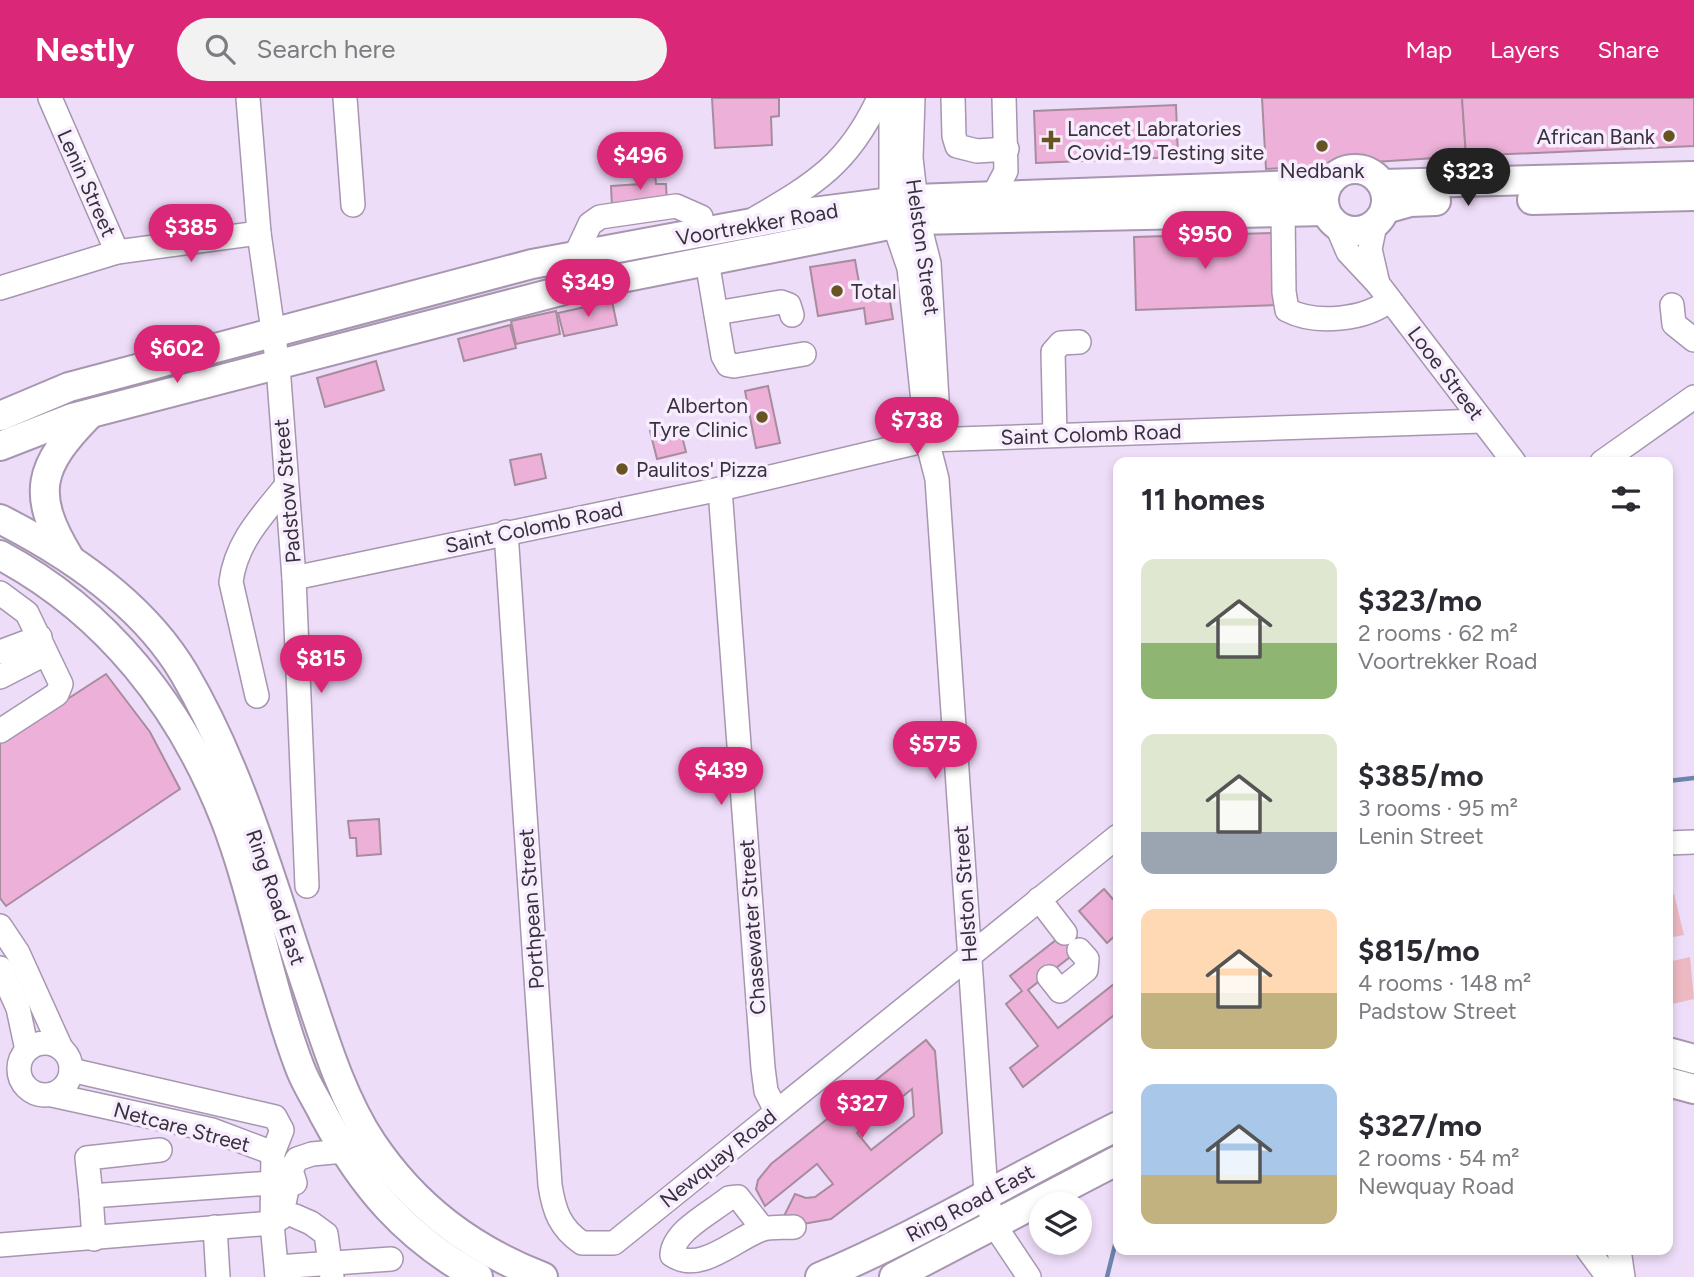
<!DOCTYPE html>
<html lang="en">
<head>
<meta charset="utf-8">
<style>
  :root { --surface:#fff; --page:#f2f2f3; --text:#2b2b33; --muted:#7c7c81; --accent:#db2777 }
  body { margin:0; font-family:Figtree,sans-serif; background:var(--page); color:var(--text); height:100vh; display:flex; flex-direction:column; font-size:26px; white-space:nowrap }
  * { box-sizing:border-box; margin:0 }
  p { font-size:23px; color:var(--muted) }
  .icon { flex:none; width:38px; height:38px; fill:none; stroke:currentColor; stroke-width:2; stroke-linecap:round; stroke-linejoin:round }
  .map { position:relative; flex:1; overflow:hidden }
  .sheet { position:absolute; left:1113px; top:359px; width:560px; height:798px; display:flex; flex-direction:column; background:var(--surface); border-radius:14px; box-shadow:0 4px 10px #0003 }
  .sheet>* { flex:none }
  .fabs { position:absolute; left:1029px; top:1094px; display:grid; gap:14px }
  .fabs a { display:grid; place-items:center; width:63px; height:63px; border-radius:50%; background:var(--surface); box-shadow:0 4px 10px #0003; font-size:35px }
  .price { position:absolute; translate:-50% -60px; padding:0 16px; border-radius:24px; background:var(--accent); color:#fff; font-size:23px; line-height:46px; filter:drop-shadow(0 2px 4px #0008) }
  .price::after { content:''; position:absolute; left:50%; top:42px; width:21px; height:16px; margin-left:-10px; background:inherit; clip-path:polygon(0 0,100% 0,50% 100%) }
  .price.on { background:#222; color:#fff }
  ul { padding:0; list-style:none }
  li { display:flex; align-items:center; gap:21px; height:175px; padding:0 28px }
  li span { display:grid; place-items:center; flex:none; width:196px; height:140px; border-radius:14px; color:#555 }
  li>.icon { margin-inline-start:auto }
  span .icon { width:84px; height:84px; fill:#fffc; stroke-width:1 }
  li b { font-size:30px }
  h2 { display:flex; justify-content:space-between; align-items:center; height:84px; padding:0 28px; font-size:30px }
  header { display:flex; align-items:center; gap:42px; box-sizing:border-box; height:98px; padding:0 35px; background:var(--accent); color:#fff }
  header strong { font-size:33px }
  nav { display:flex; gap:38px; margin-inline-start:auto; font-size:24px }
  .search { width:490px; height:63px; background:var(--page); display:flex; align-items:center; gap:18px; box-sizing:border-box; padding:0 24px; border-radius:38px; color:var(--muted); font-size:26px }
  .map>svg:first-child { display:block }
  .green { fill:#ecb9c2 }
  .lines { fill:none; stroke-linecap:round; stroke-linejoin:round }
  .stream { stroke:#6e84ac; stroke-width:4.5 }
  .building { fill:#edb1d9; stroke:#a78c9d; stroke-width:2; fill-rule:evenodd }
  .minor-casing { stroke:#a696b0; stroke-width:26 }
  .major-casing { stroke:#a696b0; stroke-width:32 }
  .minor { stroke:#fff; stroke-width:23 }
  .major { stroke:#fff; stroke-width:28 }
  .poi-dot { fill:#685422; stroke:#f8edfe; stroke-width:2.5 }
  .labels { text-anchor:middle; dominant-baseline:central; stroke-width:7; stroke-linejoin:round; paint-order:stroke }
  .poi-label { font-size:21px; fill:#37313b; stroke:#f8edfe; text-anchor:start }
  .street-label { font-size:21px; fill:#37313b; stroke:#f8edfe }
</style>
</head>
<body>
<header>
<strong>Nestly</strong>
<div class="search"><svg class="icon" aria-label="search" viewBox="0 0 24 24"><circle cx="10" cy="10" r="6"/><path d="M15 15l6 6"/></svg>Search here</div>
<nav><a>Map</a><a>Layers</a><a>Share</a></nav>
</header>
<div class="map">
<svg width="1694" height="1179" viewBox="0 0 1694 1179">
  <rect width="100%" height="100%" fill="#eeddf9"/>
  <g class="green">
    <polygon points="1674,796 1684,837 1668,840 1668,797"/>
    <polygon points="1690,859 1694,901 1668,907 1668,864"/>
  </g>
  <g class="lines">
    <g class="stream">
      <polyline points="1668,683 1694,680"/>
      <polyline points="1107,1179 1118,1135"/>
    </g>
  </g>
  <g class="building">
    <polygon points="712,0 779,0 779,18 771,19 772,47 715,50"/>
    <polygon points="1262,0 1462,0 1466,58 1266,71"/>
    <polygon points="1462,0 1694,0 1694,48 1466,58"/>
    <polygon points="1176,7 1178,59 1036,65 1034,13"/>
    <polygon points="655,75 656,86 666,86 667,104 612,108 611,88 641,86 641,77"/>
    <polygon points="1275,135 1277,207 1136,212 1134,139"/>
    <polygon points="855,162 861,196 888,191 893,221 866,226 864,210 818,218 810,169"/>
    <polygon points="612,203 617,227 564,238 558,215"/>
    <polygon points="556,213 560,236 516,246 511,223"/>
    <polygon points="510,227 516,250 464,263 458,241"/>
    <polygon points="376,263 384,292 325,309 317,280"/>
    <polygon points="768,288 780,345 756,350 745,293"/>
    <polygon points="679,326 686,354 657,361 650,333"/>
    <polygon points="541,356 546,380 515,387 510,362"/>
    <polygon points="106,576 150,634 180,691 6,808 0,800 0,645"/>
    <polygon points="379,721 381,756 357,758 356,740 350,740 348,723"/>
    <polygon points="1104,791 1118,807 1118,835 1107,845 1079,813"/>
    <polygon points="1070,831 1084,848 1028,892 1058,930 1114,886 1118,891 1118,914 1023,989 1010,970 1038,948 1006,906 1022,893 1010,878"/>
    <path d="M926,942L935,953L942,1035L831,1121L803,1126L782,1122L795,1096L806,1100L815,1099L833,1086L817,1066L765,1108L756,1091L758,1082L771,1066ZM912,991L914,1018L871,1052L857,1035Z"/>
  </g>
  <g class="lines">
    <defs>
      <g id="minor">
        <polyline points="50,0 117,154"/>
        <polyline points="248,0 259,135 278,268 294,480 307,788"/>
        <polyline points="345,0 353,107"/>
        <polyline points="891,0 891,103 894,126 909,170 927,342 937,381 986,1095 993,1125 1029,1179"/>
        <polyline points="913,0 911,60 918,122 929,165 937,302"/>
        <polyline points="953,0 954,38 957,48 977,53 1007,51"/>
        <polyline points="993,98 1006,73 1004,0"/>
        <path d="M1283,114L1284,194L1287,212C1316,227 1365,222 1390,202"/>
        <path d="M756,120C816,85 849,65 879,0"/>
        <polyline points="1375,127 1370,151 1378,186"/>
        <polyline points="1337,128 1348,154 1378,186 1514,364"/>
        <polyline points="575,158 590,126 600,119 676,108 701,119"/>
        <polyline points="707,163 723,258 728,267 734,268 804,256"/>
        <polyline points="0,190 117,154 259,135"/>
        <polyline points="1672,207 1674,226 1694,242"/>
        <polyline points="716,215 781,204 789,207 792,217"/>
        <polyline points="1055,337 1053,254 1061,245 1079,244"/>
        <polyline points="1602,364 1694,299"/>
        <polyline points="720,391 763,970 766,993 776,1013"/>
        <path d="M506,434L550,1087C554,1113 560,1130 582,1145H614L1118,738"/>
        <polyline points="294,480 720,391 927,342 1482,323"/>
        <polyline points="0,495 27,515 61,586 57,596 0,633"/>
        <polyline points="0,554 40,539"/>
        <polyline points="0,579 45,556"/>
        <path d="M257,598L231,484C236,444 262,418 286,388"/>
        <polyline points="1668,745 1694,744"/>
        <polyline points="1039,801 1065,835"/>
        <polyline points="0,828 18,855 61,950"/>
        <polyline points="0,870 18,910 27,952"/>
        <polyline points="1049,879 1060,893 1086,872 1087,861 1079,852"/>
        <circle cx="45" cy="971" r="26"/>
        <polyline points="71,972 275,1019 282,1032 273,1055 272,1125 281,1120 291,1072"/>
        <polyline points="52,997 212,1032 273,1055"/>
        <polyline points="295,1085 291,1072 297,1061 312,1056 344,1053"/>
        <polyline points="91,1098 87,1060 160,1052"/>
        <polyline points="295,1118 311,1125 326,1136 332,1179"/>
        <polyline points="215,1129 218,1179"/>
        <path d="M763,1131L738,1099L729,1100C712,1114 673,1133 672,1157C700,1176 734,1142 760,1132C770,1128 783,1130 794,1129"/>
        <polyline points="94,1141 91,1098 271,1085"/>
        <polyline points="0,1147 272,1125 277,1179"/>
        <polyline points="1588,1152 1608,1179"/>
        <polyline points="1619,1152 1623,1179"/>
        <polyline points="277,1169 391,1161"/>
      </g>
      <g id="major">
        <circle cx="1355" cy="102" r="31"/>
        <polyline points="1382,86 1694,78"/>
        <polyline points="1532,102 1694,98"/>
        <polyline points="1385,111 1410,104 1436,103"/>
        <polyline points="0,318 69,289 532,166 805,115 915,101 1327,86"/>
        <polyline points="0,348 72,320 576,189 894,126 918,122 1325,113"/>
        <path d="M0,421C69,456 143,506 184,575C241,672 271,783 307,889C324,940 342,1000 372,1045C415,1109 471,1151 543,1179"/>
        <path d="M0,457C107,514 181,609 225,721C256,801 269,889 300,970C306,986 316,1001 324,1017C362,1088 406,1140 478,1179"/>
        <path d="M69,459C30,395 39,368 89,317"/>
        <polyline points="1668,954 1694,961"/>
        <polyline points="1668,984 1694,991"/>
        <path d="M820,1179C922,1136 1018,1077 1118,1028"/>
        <polyline points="894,1179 1118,1062"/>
      </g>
    </defs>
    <use href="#minor" class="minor-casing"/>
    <use href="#major" class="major-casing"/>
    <use href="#minor" class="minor"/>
    <use href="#major" class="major"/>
  </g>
  <g class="poi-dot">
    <circle cx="1669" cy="38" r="7"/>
    <path d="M1047.5 31.5h7v7h7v7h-7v7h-7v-7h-7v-7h7z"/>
    <circle cx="1322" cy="48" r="7"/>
    <circle cx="837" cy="193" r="7"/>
    <circle cx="762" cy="319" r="7"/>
    <circle cx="622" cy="371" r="7"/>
  </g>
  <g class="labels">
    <g class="poi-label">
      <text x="1067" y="30">Lancet Labratories<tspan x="1067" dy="24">Covid-19 Testing site</tspan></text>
      <text x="1655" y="38" text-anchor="end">African Bank</text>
      <text x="1322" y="72" text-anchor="middle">Nedbank</text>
      <text x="851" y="193">Total</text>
      <text x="748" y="307" text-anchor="end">Alberton<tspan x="748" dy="24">Tyre Clinic</tspan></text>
      <text x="636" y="371">Paulitos' Pizza</text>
    </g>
    <g class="street-label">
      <text transform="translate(87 85) rotate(66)">Lenin Street</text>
      <text transform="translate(757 126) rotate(-10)">Voortrekker Road</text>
      <text transform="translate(923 149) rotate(82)">Helston Street</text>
      <text transform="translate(1446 275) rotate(53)">Looe Street</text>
      <text transform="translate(1091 336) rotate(-2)">Saint Colomb Road</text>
      <text transform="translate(287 393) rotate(-95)">Padstow Street</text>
      <text transform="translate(534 429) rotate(-12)">Saint Colomb Road</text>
      <text transform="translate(965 796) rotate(-94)">Helston Street</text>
      <text transform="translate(276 799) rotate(71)">Ring Road East</text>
      <text transform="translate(531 811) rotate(-94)">Porthpean Street</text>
      <text transform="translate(752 829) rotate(-94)">Chasewater Street</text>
      <text transform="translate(182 1029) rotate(15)">Netcare Street</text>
      <text transform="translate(718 1060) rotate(-39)">Newquay Road</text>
      <text transform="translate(970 1105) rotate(-28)">Ring Road East</text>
    </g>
  </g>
</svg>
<div class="fabs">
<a><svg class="icon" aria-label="layers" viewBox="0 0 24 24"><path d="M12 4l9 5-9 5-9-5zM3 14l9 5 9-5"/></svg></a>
</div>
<b class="price" style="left:640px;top:94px">$496</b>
<b class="price on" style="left:1468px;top:110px">$323</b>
<b class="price" style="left:191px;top:166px">$385</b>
<b class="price" style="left:1205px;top:173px">$950</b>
<b class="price" style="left:588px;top:221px">$349</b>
<b class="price" style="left:177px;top:287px">$602</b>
<b class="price" style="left:917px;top:359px">$738</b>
<b class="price" style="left:321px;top:597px">$815</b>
<b class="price" style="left:935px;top:683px">$575</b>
<b class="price" style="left:721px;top:709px">$439</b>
<b class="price" style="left:862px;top:1042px">$327</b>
<section class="sheet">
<h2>11 homes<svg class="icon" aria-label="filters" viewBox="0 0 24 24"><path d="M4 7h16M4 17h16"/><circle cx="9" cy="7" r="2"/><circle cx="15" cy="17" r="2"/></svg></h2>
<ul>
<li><span style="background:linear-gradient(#dfe7d0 60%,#8fb573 0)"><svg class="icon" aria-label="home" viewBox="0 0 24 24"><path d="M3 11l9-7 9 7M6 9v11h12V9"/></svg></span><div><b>$323/mo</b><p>2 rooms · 62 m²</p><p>Voortrekker Road</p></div></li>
<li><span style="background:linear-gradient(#dfe7d0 70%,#9aa5b1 0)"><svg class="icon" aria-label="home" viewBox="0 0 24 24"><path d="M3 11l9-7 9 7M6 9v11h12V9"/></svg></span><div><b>$385/mo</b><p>3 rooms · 95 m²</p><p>Lenin Street</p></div></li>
<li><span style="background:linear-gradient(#ffd9b3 60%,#c2b280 0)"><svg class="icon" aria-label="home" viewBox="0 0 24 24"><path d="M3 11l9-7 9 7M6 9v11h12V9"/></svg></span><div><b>$815/mo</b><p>4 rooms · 148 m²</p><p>Padstow Street</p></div></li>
<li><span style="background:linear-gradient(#a9c7e8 65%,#c2b280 0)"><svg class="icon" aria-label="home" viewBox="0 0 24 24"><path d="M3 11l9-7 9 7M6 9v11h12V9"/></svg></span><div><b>$327/mo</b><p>2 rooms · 54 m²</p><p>Newquay Road</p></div></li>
</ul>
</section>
</div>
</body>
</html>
